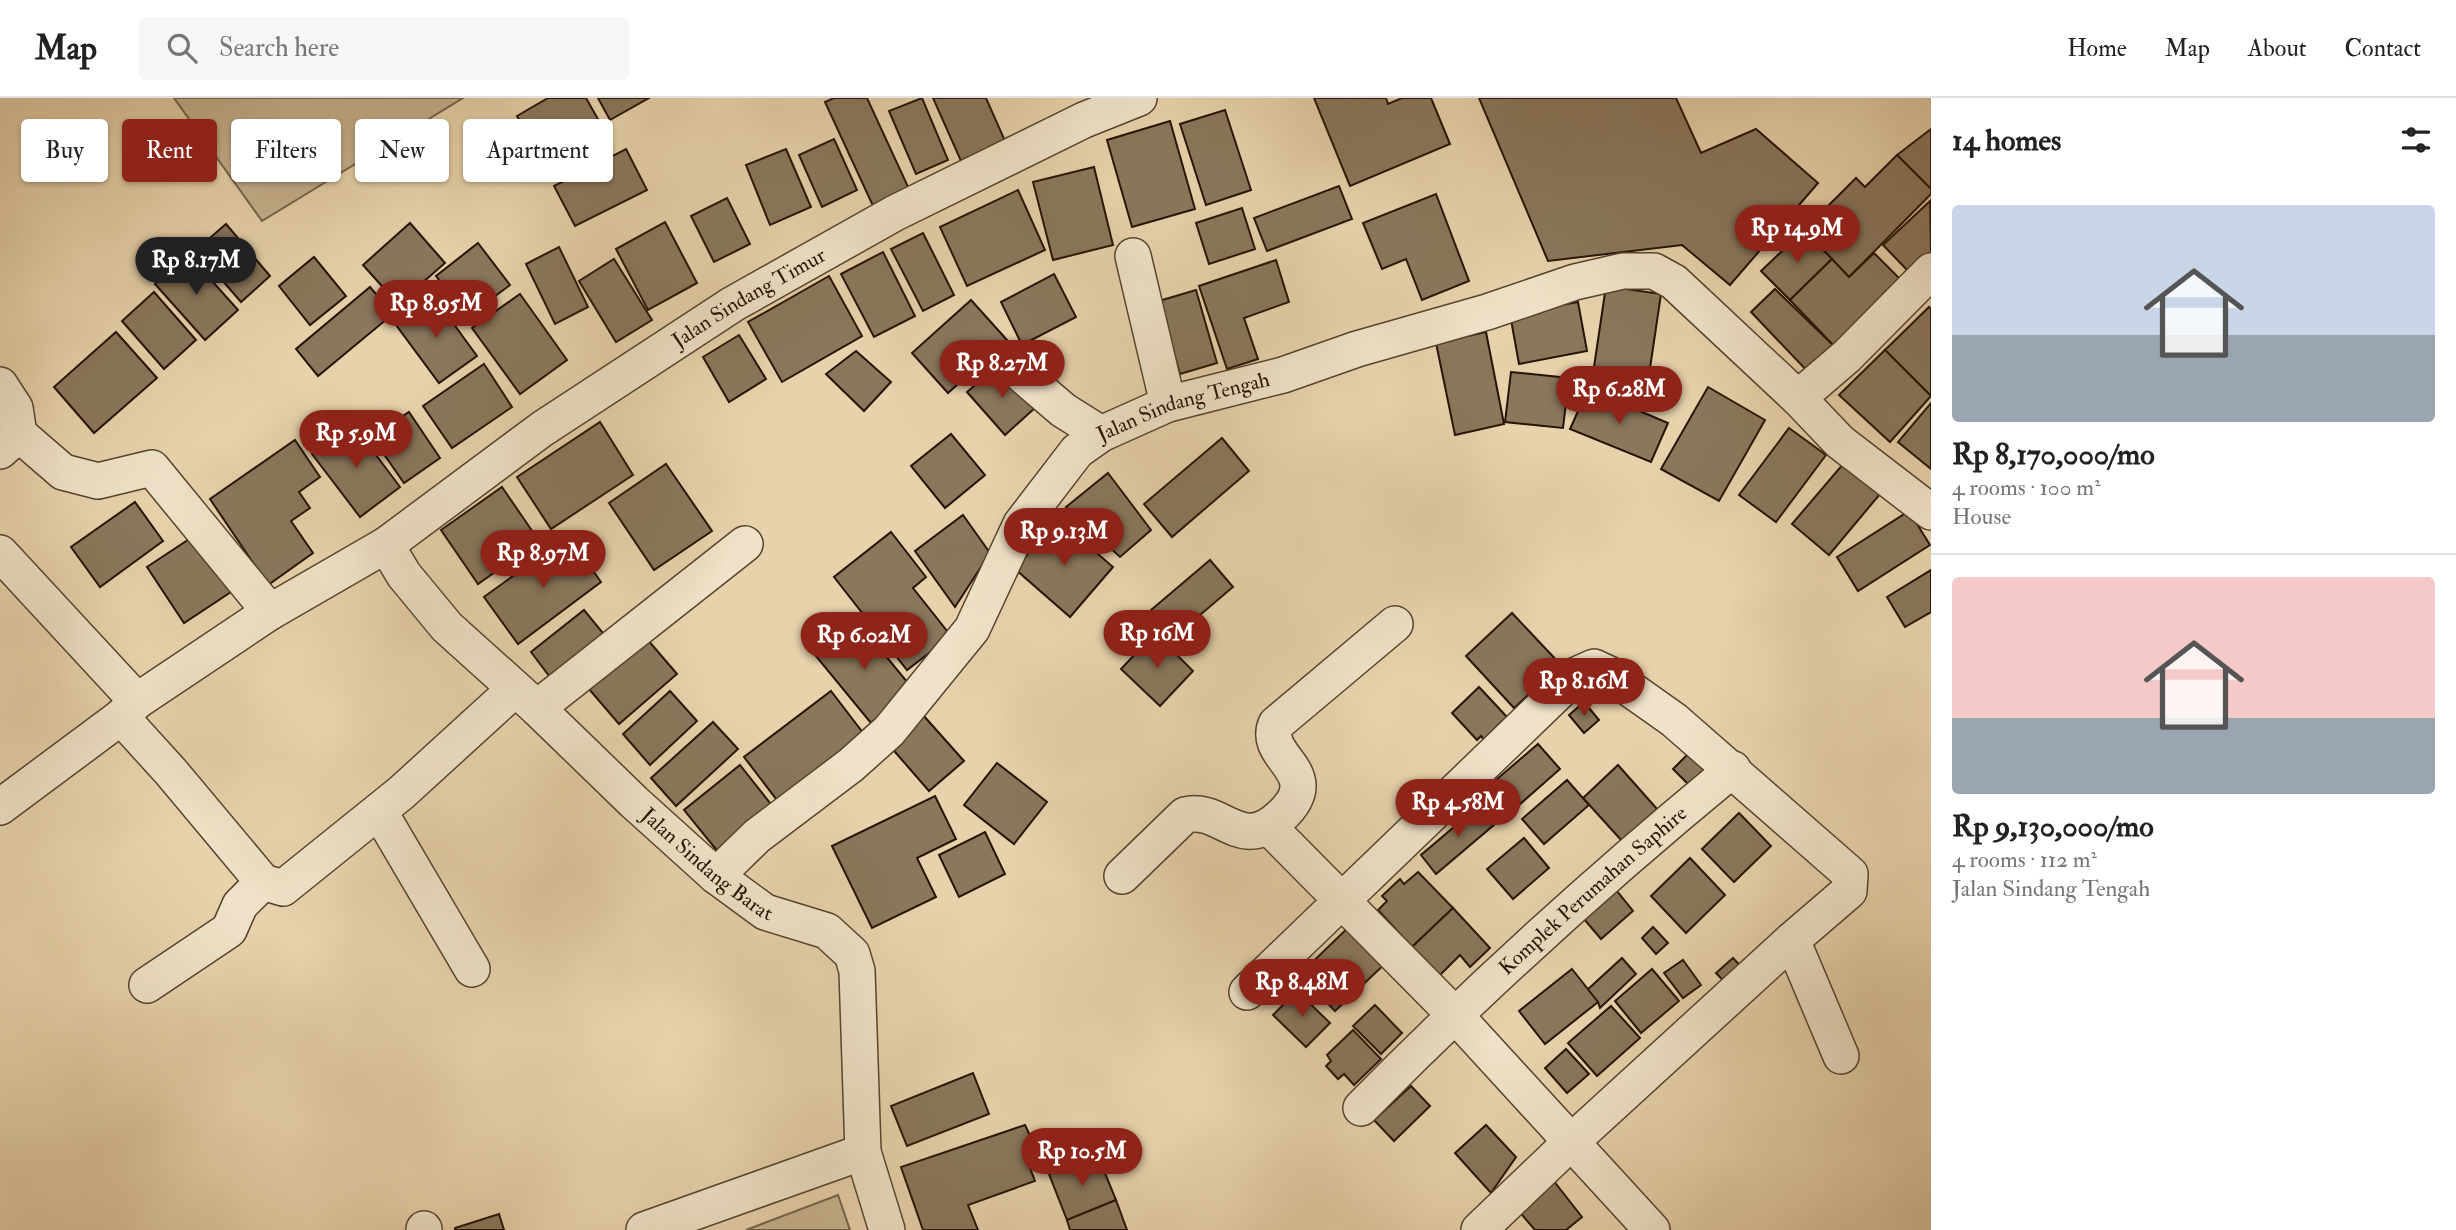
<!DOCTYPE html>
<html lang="en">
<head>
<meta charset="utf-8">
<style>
  :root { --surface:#fff; --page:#f6f6f6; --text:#222; --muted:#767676; --line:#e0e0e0; --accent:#8f2418 }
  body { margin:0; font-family:"IM FELL Double Pica",serif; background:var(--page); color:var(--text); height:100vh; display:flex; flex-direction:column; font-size:26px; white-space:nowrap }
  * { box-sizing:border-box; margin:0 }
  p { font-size:23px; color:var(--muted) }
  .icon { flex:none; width:38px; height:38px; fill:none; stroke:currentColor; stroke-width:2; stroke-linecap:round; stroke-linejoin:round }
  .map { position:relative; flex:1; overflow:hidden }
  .drawer { display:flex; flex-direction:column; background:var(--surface); width:525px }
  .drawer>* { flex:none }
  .hud { position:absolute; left:21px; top:21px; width:665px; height:63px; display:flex; gap:14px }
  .price { position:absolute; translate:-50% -60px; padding:0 16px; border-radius:24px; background:var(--accent); color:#fff; font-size:23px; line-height:46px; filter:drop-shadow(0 2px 4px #0008) }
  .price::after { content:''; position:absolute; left:50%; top:42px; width:21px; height:16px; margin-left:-10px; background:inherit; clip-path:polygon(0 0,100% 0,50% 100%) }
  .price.on { background:#222; color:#fff }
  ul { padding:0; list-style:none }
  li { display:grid; align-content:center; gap:14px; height:371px; padding:0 21px }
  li+li { border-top:2px solid var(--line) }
  li span { display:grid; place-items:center; height:217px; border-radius:7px; color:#555 }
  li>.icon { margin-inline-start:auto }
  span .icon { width:126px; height:126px; fill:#fffc; stroke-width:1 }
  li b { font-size:30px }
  h2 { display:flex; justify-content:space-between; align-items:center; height:84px; padding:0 21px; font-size:30px }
  .tag { padding:0 24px; border-radius:7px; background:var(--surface); box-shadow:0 2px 5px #0004; font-size:24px; line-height:63px }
  .tag.on { background:var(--accent); color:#fff }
  header { display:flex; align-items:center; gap:42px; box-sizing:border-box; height:98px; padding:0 35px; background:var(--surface); border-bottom:2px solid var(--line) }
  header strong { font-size:33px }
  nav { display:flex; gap:38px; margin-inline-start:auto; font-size:24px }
  .search { width:490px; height:63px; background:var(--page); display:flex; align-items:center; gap:18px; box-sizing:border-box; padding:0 24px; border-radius:7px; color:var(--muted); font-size:26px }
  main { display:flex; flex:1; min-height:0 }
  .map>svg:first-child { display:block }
  .green { fill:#c6b28f; stroke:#76634a; stroke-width:2 }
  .building { fill:#8a775c; stroke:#261406; stroke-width:2 }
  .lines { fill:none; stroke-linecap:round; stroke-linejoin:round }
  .street-casing { stroke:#56442f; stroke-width:38 }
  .street { stroke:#efe2c8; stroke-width:35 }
  .labels { text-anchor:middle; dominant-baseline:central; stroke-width:6; stroke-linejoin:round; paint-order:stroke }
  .street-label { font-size:21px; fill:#261406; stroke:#efe2c8 }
</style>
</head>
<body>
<header>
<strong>Map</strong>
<div class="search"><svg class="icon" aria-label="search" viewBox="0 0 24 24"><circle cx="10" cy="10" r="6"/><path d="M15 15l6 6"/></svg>Search here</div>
<nav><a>Home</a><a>Map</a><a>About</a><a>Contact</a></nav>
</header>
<main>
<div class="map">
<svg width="1931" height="1132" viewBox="0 0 1931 1132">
  <rect width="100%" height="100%" fill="#e7d2ab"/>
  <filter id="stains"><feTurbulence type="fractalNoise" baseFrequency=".00286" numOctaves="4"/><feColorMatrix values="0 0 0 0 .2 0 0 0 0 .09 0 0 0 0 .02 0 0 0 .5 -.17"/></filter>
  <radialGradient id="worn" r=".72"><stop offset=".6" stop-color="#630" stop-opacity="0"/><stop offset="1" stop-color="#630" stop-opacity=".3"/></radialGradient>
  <g class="green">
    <polygon points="174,0 463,0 262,123"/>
    <polygon points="838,1097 850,1132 746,1132"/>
  </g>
  <g class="building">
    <polygon points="548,0 586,0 612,46 574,68 561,44 539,56 517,18"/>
    <polygon points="598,0 649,0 610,22"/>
    <polygon points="834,0 867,0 909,91 873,108 825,4"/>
    <polygon points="922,0 948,62 916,76 889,13"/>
    <polygon points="933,0 986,0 1005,43 961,63"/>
    <polygon points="1314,0 1386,0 1388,6 1402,0 1431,0 1450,46 1350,88"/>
    <polygon points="1479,0 1676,0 1701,55 1756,31 1818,85 1730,187 1682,147 1548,163"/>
    <polygon points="1225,12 1251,92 1206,107 1180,26"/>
    <polygon points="1170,23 1195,111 1132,129 1107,42"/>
    <polygon points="1931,31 1931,91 1897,57"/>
    <polygon points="834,41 857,92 822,109 799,57"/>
    <polygon points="626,51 647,92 575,128 554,88"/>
    <polygon points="786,51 811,109 770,127 746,67"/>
    <polygon points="1897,57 1931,91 1931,96 1849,179 1804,132 1856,80 1865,89"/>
    <polygon points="1094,69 1113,147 1053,162 1033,84"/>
    <polygon points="1339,88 1352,121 1267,153 1254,120"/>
    <polygon points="1018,92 1045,152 967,188 940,129"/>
    <polygon points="1436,96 1469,183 1422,202 1406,161 1382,171 1363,125"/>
    <polygon points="727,100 750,146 714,164 691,118"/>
    <polygon points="1930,103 1931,155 1910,175 1883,147"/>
    <polygon points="1242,110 1255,151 1209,166 1196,125"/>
    <polygon points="665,124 697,185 648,212 616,151"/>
    <polygon points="410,125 445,165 398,206 363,167"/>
    <polygon points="226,126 270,178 241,204 196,152"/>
    <polygon points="1804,132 1832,161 1790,202 1761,173"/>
    <polygon points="923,135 954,197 923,213 891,151"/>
    <polygon points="478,145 510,187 467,219 436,178"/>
    <polygon points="559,149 588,209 555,226 526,166"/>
    <polygon points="883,154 915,218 874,239 841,176"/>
    <polygon points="1874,155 1903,184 1836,250 1790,202 1832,161 1849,179"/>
    <polygon points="188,156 238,212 205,242 155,186"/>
    <polygon points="314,159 346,198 310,227 279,188"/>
    <polygon points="614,161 652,222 616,244 579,183"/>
    <polygon points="1276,162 1289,204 1244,220 1258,261 1227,271 1199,188"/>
    <polygon points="1054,176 1076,219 1022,247 1001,204"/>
    <polygon points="829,178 862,238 782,284 748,224"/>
    <polygon points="1606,188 1661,196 1649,277 1594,269"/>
    <polygon points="370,189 393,216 318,278 296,251"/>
    <polygon points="1775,191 1836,250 1812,278 1751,214"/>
    <polygon points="1196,192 1217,265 1180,276 1159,203"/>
    <polygon points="154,194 196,242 164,271 122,223"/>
    <polygon points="520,196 567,262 520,296 472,230"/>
    <polygon points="434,199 477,258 439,285 396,227"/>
    <polygon points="971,202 1007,242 948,295 912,255"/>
    <polygon points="1578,204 1587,253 1519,266 1510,216"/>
    <polygon points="1929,209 1931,211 1931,298 1885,252"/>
    <polygon points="116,234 157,280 94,335 54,289"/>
    <polygon points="1486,234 1504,326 1455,337 1436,245"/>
    <polygon points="739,237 766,281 729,304 703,259"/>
    <polygon points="1885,252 1931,298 1890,344 1839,297"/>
    <polygon points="856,253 891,284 864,313 826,276"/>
    <polygon points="484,266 512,309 452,350 423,308"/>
    <polygon points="998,267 1036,309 1005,337 967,294"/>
    <polygon points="1511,274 1569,280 1563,330 1505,324"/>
    <polygon points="1708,289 1765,322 1719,403 1661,371"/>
    <polygon points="1588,291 1668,325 1651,364 1570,331"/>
    <polygon points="1931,305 1931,371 1898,344"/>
    <polygon points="409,314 440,360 404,385 372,339"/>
    <polygon points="600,324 633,377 551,431 517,379"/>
    <polygon points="352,325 400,389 360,419 312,356"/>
    <polygon points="1789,330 1826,357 1776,424 1739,397"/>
    <polygon points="951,336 985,377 945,410 911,368"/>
    <polygon points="1222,340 1249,373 1172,439 1144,406"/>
    <polygon points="295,342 320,379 299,394 310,410 291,423 313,455 268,487 210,401"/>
    <polygon points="1844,365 1880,396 1829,457 1792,426"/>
    <polygon points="666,366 712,433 654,472 609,405"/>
    <polygon points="1108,375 1151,432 1120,459 1066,409"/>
    <polygon points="502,389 539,443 478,486 441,432"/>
    <polygon points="135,404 163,443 100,489 71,449"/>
    <polygon points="1909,413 1930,447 1858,493 1837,459"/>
    <polygon points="963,417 990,455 955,509 915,453"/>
    <polygon points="1058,421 1113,469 1070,519 1015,471"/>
    <polygon points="891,434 926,479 913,490 951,538 907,572 834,479"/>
    <polygon points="197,436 234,492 184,525 147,469"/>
    <polygon points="568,438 601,484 518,546 484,499"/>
    <polygon points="1210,462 1233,489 1174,539 1151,512"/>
    <polygon points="1931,472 1931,514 1905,529 1887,499"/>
    <polygon points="584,512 607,540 553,583 531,554"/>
    <polygon points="1512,515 1561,567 1514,610 1466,558"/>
    <polygon points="857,523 913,591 871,625 815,557"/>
    <polygon points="1155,535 1193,573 1160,608 1121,571"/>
    <polygon points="647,541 677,576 619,626 589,591"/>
    <polygon points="1479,589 1507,619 1497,628 1500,632 1487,645 1481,638 1477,642 1452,615"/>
    <polygon points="670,593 697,623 650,667 623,636"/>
    <polygon points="831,593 867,640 780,706 744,659"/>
    <polygon points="1584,604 1599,622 1584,635 1569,617"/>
    <polygon points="923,617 964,663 929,693 889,647"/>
    <polygon points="713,624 738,651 676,708 651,680"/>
    <polygon points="1538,646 1560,671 1519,707 1497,681"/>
    <polygon points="1696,648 1720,672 1697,695 1673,671"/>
    <polygon points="997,665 1047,704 1014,746 964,707"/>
    <polygon points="740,667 778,715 723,760 684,712"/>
    <polygon points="1618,667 1657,711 1622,743 1583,700"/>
    <polygon points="1567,682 1589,707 1544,746 1522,721"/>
    <polygon points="935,698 956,741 917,760 936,799 872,830 832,748"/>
    <polygon points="1480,707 1495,726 1436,776 1421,757"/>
    <polygon points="1739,715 1771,748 1734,784 1702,751"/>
    <polygon points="985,734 1005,776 959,799 939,757"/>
    <polygon points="1524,740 1549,770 1513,801 1487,771"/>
    <polygon points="1690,760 1725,797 1686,835 1651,798"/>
    <polygon points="1418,774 1453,810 1412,849 1378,812 1387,803 1382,798 1400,781 1404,786"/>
    <polygon points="1617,793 1633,813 1601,841 1584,821"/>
    <polygon points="1453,810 1490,850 1470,869 1460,857 1440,877 1412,849"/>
    <polygon points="1353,825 1389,862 1335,913 1300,876"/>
    <polygon points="1653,829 1668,845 1656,856 1642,840"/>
    <polygon points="1622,860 1636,876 1600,910 1598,904 1585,894"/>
    <polygon points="1733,860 1750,878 1733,893 1716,875"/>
    <polygon points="1683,862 1701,887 1683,900 1664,875"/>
    <polygon points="1572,871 1598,904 1545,946 1519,913"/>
    <polygon points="1652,871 1679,903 1641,935 1615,903"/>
    <polygon points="1297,893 1330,925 1306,949 1273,917"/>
    <polygon points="1375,907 1402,935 1381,956 1353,928"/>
    <polygon points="1611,908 1640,940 1597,978 1568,945"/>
    <polygon points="1353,932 1381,961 1354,987 1344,976 1338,981 1326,968 1331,963 1327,957"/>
    <polygon points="1566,951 1589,976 1567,995 1545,970"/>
    <polygon points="973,975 989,1016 907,1048 891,1008"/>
    <polygon points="1411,988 1430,1008 1394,1043 1374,1022"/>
    <polygon points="1025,1027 1043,1065 1030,1070 1035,1083 968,1107 978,1132 923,1132 901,1069"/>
    <polygon points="1486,1027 1516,1059 1491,1095 1455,1055"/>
    <polygon points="1098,1058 1116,1102 1067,1122 1049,1076"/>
    <polygon points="1553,1082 1582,1119 1566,1132 1535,1132 1517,1111"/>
    <polygon points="1116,1102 1127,1132 1070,1132 1067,1122"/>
    <polygon points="499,1116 504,1132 455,1132 455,1130"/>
  </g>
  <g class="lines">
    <defs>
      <g id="street">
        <polyline points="1133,158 1168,306"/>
        <polyline points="1007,264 1063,312 1101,336"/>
        <polyline points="0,287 15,310 19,336 0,353"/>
        <polyline points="1798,300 1847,258 1931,173"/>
        <polyline points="19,336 63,374 98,383 152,370 270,514"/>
        <path id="s1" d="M386,447L404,477L447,529L537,610L634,704L716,778L765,814L827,833L852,856L857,873L863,1054L887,1132"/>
        <polyline points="0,455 137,603"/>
        <polyline points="537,610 745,446"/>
        <path id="s2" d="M121,619L137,603L270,514L386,447L542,331L733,206L895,115L1084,22L1139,0"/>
        <polyline points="0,709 121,619 171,674 263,784 283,790 401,695 515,591"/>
        <polyline points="379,713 472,871"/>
        <polyline points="1269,729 1454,916 1652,1132"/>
        <path id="s3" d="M716,778L757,738L851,667L889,633L972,531L1021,426L1077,353L1101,336L1168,306L1283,277L1357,251L1487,214L1575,184L1623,173H1654L1674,184L1798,300L1840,344L1931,414"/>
        <path d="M1122,778L1185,717C1222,708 1240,756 1280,719C1329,674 1261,661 1276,626L1395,526"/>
        <polyline points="1792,842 1841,958"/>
        <polyline points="147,887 229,832 240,807 263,784"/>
        <polyline points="1247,894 1576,577 1594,569 1609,576 1674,622 1850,776 1849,793 1792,842 1570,1045 1479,1132"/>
        <path id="s4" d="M1361,1010C1479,890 1603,778 1733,671"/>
        <polyline points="424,1131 424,1132"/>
        <polyline points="644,1132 863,1054"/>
      </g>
    </defs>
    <use href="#street" class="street-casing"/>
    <use href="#street" class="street"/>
  </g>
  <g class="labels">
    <g class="street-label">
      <text stroke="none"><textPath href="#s2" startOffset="756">Jalan Sindang Timur</textPath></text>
      <text stroke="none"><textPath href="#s3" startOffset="682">Jalan Sindang Tengah</textPath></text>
      <text stroke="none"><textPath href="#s1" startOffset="455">Jalan Sindang Barat</textPath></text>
      <text stroke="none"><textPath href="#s4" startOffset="318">Komplek Perumahan Saphire</textPath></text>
    </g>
  </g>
  <rect width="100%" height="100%" filter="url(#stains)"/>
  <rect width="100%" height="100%" fill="url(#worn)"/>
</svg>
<b class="price" style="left:1797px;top:167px">Rp 14.9M</b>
<b class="price on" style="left:196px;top:199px">Rp 8.17M</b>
<b class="price" style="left:436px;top:242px">Rp 8.95M</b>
<b class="price" style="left:1002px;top:302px">Rp 8.27M</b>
<b class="price" style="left:1619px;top:328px">Rp 6.28M</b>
<b class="price" style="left:356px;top:372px">Rp 5.9M</b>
<b class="price" style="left:1064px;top:470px">Rp 9.13M</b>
<b class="price" style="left:543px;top:492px">Rp 8.97M</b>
<b class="price" style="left:1157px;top:572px">Rp 16M</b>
<b class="price" style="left:864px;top:574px">Rp 6.02M</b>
<b class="price" style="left:1584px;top:620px">Rp 8.16M</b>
<b class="price" style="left:1458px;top:741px">Rp 4.58M</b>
<b class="price" style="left:1302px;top:921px">Rp 8.48M</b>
<b class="price" style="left:1082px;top:1090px">Rp 10.5M</b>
<div class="hud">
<a class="tag">Buy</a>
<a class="tag on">Rent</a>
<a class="tag">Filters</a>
<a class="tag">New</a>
<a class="tag">Apartment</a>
</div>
</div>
<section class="drawer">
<h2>14 homes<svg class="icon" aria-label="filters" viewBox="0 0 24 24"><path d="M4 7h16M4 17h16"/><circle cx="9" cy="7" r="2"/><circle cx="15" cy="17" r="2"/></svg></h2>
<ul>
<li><span style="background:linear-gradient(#c9d6e8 60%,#9aa5b1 0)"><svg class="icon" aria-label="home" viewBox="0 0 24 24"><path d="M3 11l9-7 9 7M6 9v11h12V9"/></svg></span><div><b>Rp 8,170,000/mo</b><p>4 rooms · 100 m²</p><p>House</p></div></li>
<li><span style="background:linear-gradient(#f6c9c9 65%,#9aa5b1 0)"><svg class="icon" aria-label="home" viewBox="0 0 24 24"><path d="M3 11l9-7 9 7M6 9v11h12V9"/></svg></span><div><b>Rp 9,130,000/mo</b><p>4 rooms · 112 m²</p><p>Jalan Sindang Tengah</p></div></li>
</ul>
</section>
</main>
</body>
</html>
